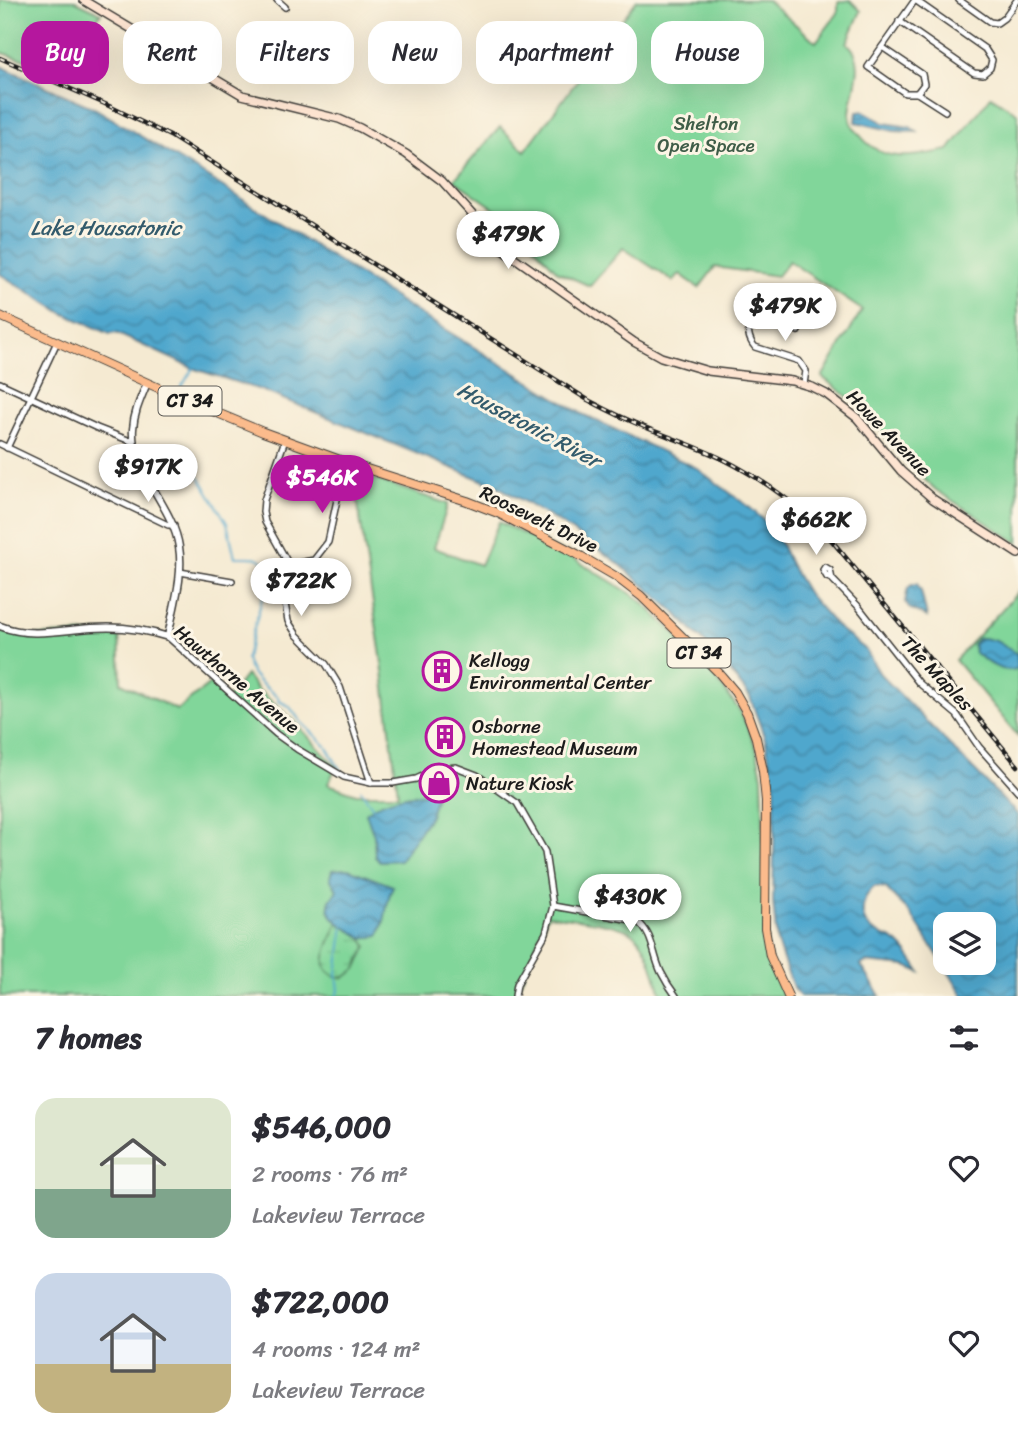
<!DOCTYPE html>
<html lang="en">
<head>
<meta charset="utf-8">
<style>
  :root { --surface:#fff; --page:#f7f7f7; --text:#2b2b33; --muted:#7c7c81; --accent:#b5179e }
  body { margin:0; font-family:Sriracha,sans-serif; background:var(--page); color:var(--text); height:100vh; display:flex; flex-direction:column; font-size:26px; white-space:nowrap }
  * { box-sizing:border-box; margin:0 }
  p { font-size:23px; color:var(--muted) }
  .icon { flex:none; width:38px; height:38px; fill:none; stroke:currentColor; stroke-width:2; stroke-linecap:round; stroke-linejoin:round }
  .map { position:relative; height:996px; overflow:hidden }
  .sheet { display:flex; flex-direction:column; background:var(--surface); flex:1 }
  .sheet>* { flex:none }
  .top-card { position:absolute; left:21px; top:21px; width:976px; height:63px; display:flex; gap:14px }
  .controls { position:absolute; left:933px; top:912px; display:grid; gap:14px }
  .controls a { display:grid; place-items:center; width:63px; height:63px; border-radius:14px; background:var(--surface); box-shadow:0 7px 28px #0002; font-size:35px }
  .price { position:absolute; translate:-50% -60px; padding:0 16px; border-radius:24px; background:#fff; color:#222; font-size:23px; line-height:46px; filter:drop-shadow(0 2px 4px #0008) }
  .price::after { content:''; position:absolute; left:50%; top:42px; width:21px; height:16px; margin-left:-10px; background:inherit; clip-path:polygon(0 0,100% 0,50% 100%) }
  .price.current { background:var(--accent); color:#fff }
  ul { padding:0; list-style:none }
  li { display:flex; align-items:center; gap:21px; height:175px; padding:0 35px }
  li span { display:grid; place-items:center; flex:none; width:196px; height:140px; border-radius:21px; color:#555 }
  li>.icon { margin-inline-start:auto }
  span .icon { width:84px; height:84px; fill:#fffc; stroke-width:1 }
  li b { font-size:30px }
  h2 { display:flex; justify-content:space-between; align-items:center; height:84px; padding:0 35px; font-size:30px }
  .tag { padding:0 24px; border-radius:21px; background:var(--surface); box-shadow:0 7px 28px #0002; font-size:24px; line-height:63px }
  .tag.current { background:var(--accent); color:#fff }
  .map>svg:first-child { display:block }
  .green { fill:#81d69a; stroke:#4e795b; stroke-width:2 }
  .wetland { fill:url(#wetland-marsh); stroke:#4e795b; stroke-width:2 }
  .water { fill:url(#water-waves); stroke:#366274; stroke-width:2; fill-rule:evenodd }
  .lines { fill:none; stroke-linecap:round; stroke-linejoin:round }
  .stream { stroke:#50a7cd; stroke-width:2 }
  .minor-casing { stroke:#3d3b37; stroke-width:8 }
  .tertiary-casing { stroke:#3d3b37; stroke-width:9 }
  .secondary-casing { stroke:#3d3b37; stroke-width:10 }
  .primary-casing { stroke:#3d3b37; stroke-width:10 }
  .minor { stroke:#fff; stroke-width:5 }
  .tertiary { stroke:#fff; stroke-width:6 }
  .secondary { stroke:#fde4d1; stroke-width:7 }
  .primary { stroke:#fbbb8c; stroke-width:8 }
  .rail-casing { stroke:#1c1c1c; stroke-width:4.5 }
  .rail { stroke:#fcf5e5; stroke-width:2; stroke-dasharray:5; stroke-linecap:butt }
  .labels { text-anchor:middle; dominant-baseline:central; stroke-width:6; stroke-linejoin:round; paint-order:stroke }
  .shield { fill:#fcf5e5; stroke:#5f5d58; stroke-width:2 }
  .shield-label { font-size:18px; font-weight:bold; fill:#1c1c1c }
  .park-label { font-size:19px; fill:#3f5d48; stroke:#fcf5e5 }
  .street-label { font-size:19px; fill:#1c1c1c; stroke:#fcf5e5 }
  .poi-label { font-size:19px; fill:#1c1c1c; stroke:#fcf5e5; text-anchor:start }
  .water-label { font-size:21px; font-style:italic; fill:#335b6c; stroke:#fcf5e5 }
</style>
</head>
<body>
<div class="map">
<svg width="1018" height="996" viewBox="0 0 1018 996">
  <defs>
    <pattern id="wetland-marsh" width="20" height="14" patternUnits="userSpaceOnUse" patternTransform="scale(1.75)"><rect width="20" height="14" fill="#81d69a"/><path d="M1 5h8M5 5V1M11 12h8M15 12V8" fill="none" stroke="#6fb784"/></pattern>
    <pattern id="water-waves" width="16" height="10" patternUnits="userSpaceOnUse" patternTransform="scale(1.75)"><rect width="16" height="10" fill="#50a7cd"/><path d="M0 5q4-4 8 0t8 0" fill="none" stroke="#4287a6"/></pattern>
  </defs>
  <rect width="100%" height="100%" fill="#fcf5e5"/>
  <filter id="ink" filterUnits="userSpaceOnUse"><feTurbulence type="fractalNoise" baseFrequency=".0143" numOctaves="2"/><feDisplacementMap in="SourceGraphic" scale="14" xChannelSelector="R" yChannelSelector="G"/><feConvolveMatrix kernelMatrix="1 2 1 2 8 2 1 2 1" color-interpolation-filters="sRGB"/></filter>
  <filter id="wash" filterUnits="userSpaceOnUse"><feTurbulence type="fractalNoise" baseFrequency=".00686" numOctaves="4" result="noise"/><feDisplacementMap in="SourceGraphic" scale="28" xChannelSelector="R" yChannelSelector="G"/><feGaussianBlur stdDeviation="1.57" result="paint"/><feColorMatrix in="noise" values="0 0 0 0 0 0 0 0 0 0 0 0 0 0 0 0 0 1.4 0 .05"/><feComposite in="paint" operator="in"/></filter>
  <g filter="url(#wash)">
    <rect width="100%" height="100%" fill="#f5ead2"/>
    <g class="green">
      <polygon points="0,0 74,0 101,13 56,77 25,60 0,52"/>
      <path d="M637,0H767L816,42L838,13V2L850,0L861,11L847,43C869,61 851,91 850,114C850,122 854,129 859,134C884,166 914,156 949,150L991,96L1018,114V543L936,490L902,459L865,410L822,377L862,310L789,261L777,276L715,267L699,288L680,274L673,281L623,248L590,286L558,272L507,217L454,180L500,127L525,151Z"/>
      <path d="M353,472L448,504L434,548L480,565L499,522L569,556L638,598L702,660L740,711L756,747L762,776L767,951L772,971L785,996H662C655,978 650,948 635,935C623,923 567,918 548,915L515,996H0V630L25,636L119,632L121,683L177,710L211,683L228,698L246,675L258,690L293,720L336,767L328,784L356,794H398L381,656Z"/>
      <polygon points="1018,592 1018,736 955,660"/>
    </g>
    <path class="wetland" d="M338,921L360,935L367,946L356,969L344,978C307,973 333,940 338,921Z"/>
    <g class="water">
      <path d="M0,66L96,109L214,181L423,316L584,415L695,467L749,507L774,529L790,564L808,594L837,627L865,649L880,674L1018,815V996H964L910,913L886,888L875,886C860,898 857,922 876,932C885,937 892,937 900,945C908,952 914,963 920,972L906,966L866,962L861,965L880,996H800L793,987L777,943L773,901L775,789L765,739L750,697L719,657L669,607L617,562L560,523L499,487L261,390L195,369L116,333L110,334L63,313L0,274ZM945,924H984V962H945Z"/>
      <polygon points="864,111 884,123 910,127 917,132 894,131 856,122 857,112"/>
      <polygon points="913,584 917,584 921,591 927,617 909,608 905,602 908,588"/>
      <path d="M983,638L996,641L1017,654L1018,668C1004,676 986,661 975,653L973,645L978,639Z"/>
      <path d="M437,792L430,816L400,860L380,861L375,857L374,835L366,813C385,796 413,795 437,792Z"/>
      <path d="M348,869L393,886C385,901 387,924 378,936L363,938C352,930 322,919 330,901C332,897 335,894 337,890L330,878L332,870Z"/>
    </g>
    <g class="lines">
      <g class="stream">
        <polyline points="181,388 193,368"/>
        <path d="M187,464L198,475L227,523L235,557C256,558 264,552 268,577L246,658C248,675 265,687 278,697L279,701L289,706L301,722L326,746L341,771"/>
        <polyline points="361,790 373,808"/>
        <polyline points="336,996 339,991 337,973 344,925"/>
      </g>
    </g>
  </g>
  <g filter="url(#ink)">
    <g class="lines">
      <defs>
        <g id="minor">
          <polyline points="277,0 285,7"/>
          <polyline points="959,0 990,22 997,23 1004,18 1017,0"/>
          <polyline points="899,21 974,73 983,74 990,68 992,60 985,49 915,0"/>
          <polygon points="882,47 922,74 924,84 917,93 905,93 868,67"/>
          <polyline points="882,47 915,0"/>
          <polyline points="917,93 945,111"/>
          <path d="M798,331L765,316L753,320C745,328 749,340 755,347L799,361L806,371L804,384"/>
          <polyline points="0,383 97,428 133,442"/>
          <polyline points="285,440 264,500 263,512 265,522 289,565 283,580 282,586 288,621 297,635 326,664 340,687 371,783"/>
          <polyline points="0,444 168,525 174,525"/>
          <polyline points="7,448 57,342"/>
          <polyline points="289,565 314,560 328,542 345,462"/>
          <polyline points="180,572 232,581"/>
          <polyline points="832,579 830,570 825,567 823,570 827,577 832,579 858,606 919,683 957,715 979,747 1018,791"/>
          <polyline points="168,637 276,734 297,749 344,777 371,783 393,783 416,779 437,769 456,767 477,775 517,803 545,852 553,906 546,933 517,984 515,996"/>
          <path d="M553,906L637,921C654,935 652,953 661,972C665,980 670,988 676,996"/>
        </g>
        <path id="tertiary" d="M0,626C30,638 61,630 92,628C118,626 144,629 168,637C173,608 184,576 179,547C173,505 130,470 133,429C134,412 141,398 147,383"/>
        <polyline id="secondary" points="83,0 242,95 339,119 360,128 406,154 442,181 505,251 634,342 661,357 708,371 792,381 812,387 826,394 857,418 901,471 933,499 1018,554"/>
        <polyline id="primary" points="0,316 174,395 263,432 351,464 467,501 498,513 577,554 615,576 641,596 719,673 735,692 747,713 756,738 763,771 766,801 765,928 770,956 788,996"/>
      </defs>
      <use href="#minor" class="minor-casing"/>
      <use href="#tertiary" class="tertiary-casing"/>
      <use href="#secondary" class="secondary-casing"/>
      <use href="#primary" class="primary-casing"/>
      <use href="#minor" class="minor"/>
      <use href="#tertiary" class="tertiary"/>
      <use href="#secondary" class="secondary"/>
      <use href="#primary" class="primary"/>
      <defs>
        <path id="rail" d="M0,58L105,104L172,137L588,400C607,410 627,420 647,428C676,440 708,450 736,466C773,486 805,511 833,542L1018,766"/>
      </defs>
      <use href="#rail" class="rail-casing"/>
      <use href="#rail" class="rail"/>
    </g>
  </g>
  <defs>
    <symbol id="building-ring" viewBox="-11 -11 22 22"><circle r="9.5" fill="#fcf5e5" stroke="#b5179e" stroke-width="1.5"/><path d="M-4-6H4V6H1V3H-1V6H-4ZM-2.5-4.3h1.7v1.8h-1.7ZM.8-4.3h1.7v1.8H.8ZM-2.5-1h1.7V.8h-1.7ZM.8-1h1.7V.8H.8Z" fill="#b5179e"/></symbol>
    <symbol id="shop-ring" viewBox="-11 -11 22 22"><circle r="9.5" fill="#fcf5e5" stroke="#b5179e" stroke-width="1.5"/><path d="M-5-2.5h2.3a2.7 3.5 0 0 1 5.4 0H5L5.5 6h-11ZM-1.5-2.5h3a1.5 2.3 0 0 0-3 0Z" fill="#b5179e"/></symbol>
  </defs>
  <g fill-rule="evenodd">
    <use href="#building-ring" x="420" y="649" width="44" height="44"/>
    <use href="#building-ring" x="423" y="715" width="44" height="44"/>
    <use href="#shop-ring" x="417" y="761" width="44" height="44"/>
  </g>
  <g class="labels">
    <g class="shield">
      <rect x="158.5" y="386.5" width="63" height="29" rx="5"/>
      <rect x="667.5" y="638.5" width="63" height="29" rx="5"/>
    </g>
    <g class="shield-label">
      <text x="190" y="401">CT 34</text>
      <text x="699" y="653">CT 34</text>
    </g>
    <g class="park-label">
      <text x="706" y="123">Shelton<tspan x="706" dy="22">Open Space</tspan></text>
    </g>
    <g class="street-label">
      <text transform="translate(889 433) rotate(46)">Howe Avenue</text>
      <text transform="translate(539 519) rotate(26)">Roosevelt Drive</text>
      <text transform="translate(937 673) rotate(47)">The Maples</text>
      <text transform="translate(237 679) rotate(40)">Hawthorne Avenue</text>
    </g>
    <g class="poi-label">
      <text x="469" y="660">Kellogg<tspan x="469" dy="22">Environmental Center</tspan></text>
      <text x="472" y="726">Osborne<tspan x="472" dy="22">Homestead Museum</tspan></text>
      <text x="466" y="783">Nature Kiosk</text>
    </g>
    <g class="water-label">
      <text x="106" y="228">Lake Housatonic</text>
      <text transform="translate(529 425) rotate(28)">Housatonic River</text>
    </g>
  </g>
</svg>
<div class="controls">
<a><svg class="icon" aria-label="layers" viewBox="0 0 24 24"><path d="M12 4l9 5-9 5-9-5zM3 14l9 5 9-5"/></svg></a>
</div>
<b class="price" style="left:508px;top:271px">$479K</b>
<b class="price" style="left:785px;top:343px">$479K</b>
<b class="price" style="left:148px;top:504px">$917K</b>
<b class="price current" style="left:322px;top:515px">$546K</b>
<b class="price" style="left:816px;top:557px">$662K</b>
<b class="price" style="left:301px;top:618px">$722K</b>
<b class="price" style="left:630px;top:934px">$430K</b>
<div class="top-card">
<a class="tag current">Buy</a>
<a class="tag">Rent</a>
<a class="tag">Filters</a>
<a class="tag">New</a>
<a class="tag">Apartment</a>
<a class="tag">House</a>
</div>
</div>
<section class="sheet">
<h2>7 homes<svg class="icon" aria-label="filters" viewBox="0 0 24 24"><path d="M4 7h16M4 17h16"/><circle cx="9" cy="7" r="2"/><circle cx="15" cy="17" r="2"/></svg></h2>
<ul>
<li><span style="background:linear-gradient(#dfe7d0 65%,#7fa58c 0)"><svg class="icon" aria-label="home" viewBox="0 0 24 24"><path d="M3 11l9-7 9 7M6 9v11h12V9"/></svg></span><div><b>$546,000</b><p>2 rooms · 76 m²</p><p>Lakeview Terrace</p></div><svg class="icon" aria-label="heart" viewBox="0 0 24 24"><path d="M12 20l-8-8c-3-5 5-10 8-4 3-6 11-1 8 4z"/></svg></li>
<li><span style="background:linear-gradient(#c9d6e8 65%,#c2b280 0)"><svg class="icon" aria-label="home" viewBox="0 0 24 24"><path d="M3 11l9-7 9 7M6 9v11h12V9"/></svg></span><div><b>$722,000</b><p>4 rooms · 124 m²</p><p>Lakeview Terrace</p></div><svg class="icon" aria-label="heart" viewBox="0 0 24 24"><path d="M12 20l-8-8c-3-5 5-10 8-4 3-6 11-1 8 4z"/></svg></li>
</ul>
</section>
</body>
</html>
